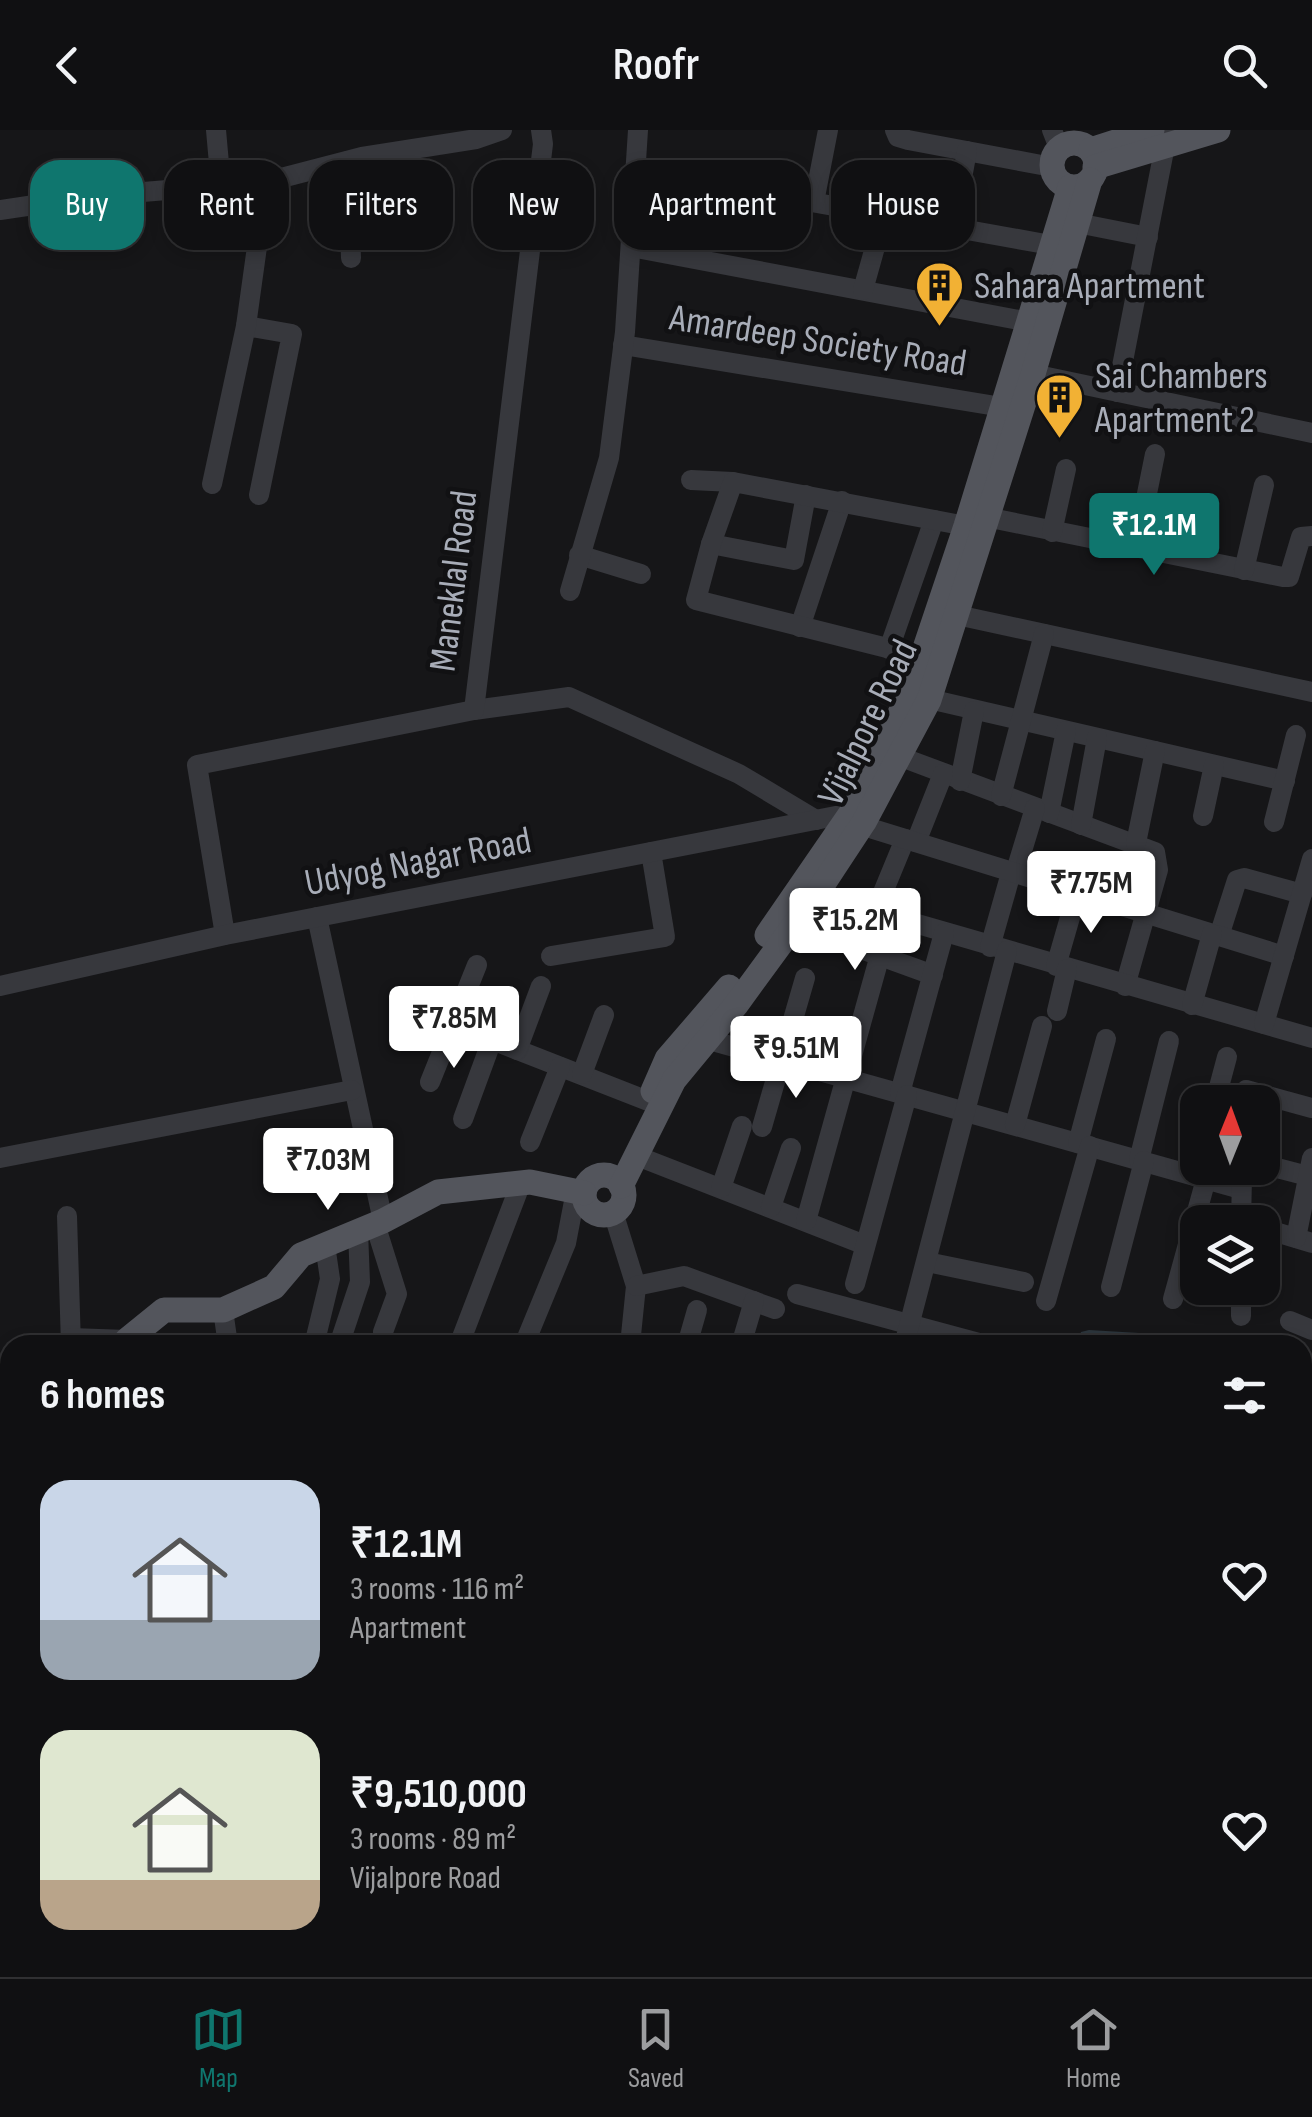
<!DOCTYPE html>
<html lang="en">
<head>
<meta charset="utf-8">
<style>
  :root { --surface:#101012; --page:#19191b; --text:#f1f3f6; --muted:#9c9d9f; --line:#303032; --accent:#0f766e }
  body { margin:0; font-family:"Sofia Sans Condensed",sans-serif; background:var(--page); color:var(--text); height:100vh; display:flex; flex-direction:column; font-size:38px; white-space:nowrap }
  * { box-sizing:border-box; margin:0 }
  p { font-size:32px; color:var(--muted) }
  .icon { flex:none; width:55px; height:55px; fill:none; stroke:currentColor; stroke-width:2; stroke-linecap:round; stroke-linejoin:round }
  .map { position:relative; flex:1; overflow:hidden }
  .details { position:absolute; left:0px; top:1205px; width:1312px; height:642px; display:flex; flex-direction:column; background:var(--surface); border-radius:30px 30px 0 0; box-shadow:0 5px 15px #0003,0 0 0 2px var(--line) }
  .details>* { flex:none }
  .guide { position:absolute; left:30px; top:30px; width:1252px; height:90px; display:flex; gap:20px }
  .needle { width:65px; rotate:1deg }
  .fabs { position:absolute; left:1180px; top:955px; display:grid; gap:20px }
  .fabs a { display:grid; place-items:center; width:100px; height:100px; border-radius:20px; background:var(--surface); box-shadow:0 5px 15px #0003,0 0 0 2px var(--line); font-size:50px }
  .price { position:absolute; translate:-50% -85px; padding:0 22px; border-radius:10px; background:#fff; color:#222; font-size:32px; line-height:65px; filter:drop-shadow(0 2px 5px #0008) }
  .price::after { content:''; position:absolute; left:50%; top:60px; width:30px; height:22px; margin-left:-15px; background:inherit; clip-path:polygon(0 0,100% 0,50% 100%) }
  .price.selected { background:var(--accent); color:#fff }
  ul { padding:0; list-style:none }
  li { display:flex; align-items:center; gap:30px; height:250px; padding:0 40px }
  li span { display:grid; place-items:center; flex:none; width:280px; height:200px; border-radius:30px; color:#555 }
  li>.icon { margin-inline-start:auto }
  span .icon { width:120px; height:120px; fill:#fffc; stroke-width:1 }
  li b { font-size:42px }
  h2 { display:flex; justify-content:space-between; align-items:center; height:120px; padding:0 40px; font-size:42px }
  .tag { padding:0 35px; border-radius:30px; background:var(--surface); box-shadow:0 5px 15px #0003,0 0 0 2px var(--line); font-size:35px; line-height:90px }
  .tag.selected { background:var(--accent); color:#fff }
  header { display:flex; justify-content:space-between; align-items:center; height:130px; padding:0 40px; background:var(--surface); font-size:45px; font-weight:600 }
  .dock { display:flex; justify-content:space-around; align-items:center; height:140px; border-top:2px solid var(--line); background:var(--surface); font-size:28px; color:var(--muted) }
  .dock a { display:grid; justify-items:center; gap:5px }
  .dock .selected { color:var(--accent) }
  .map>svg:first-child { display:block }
  .water { fill:#2c353c }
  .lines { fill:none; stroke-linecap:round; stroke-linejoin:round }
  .minor { stroke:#37383d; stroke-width:20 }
  .major { stroke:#53555c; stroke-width:25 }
  .labels { text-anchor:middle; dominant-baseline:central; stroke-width:9; stroke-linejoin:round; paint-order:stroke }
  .poi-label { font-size:38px; fill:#a8adb8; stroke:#111113; text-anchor:start }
  .street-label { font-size:38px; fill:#a8adb8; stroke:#111113 }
</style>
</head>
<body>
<header><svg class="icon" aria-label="back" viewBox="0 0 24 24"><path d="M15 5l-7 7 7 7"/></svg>Roofr<svg class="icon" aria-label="search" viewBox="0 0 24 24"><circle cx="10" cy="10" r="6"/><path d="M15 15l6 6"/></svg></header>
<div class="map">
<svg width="1312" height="1847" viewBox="0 0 1312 1847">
  <rect width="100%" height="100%" fill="#161618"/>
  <polygon class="water" points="1089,1200 1156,1204 1164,1207 1167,1214 1077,1215 1081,1202"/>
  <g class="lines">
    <g class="minor">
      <polyline points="216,0 221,56"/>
      <polyline points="895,0 898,7 908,10 1052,37"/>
      <polyline points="1052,0 1059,18"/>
      <polyline points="348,31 351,128"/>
      <polyline points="778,66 1051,115"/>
      <polyline points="814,72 828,0"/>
      <polyline points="0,80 94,66 266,52 362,27 476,9 502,0"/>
      <polyline points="1077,93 1148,107"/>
      <polyline points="953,97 967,21"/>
      <polyline points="631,117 1040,194"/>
      <polyline points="863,160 884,85"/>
      <polyline points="246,196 292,204 259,365"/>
      <polyline points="623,215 1002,277"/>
      <polyline points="1033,244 1312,303"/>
      <polyline points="1117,262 1168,0"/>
      <polyline points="691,350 733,352"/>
      <polyline points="212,354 246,196 266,52"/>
      <polyline points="976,385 1283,447 1289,447 1301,407 1312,406"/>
      <polyline points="1052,402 1066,339"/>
      <polyline points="711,414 794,430 806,365"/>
      <polyline points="1136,418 1155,324"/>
      <polyline points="579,425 641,444"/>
      <polyline points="1244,440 1264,355"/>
      <polyline points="570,461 609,328 625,202 638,0"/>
      <polyline points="957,485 1312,562"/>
      <polyline points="800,497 842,371"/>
      <polyline points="889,519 934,390"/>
      <polyline points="923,527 696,470 711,414 733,352 966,396"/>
      <polyline points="916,566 1285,651"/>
      <polyline points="474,580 569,567 739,644 816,690"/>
      <polyline points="901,627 1155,722 1158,740 1125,856"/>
      <polyline points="960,651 974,581"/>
      <polyline points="1001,666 1044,504"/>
      <polyline points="1049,683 1066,601"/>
      <polyline points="1203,686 1214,635"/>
      <polyline points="1274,692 1296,605"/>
      <polyline points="1081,695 1097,608"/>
      <polyline points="905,709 879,772 883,784 1312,908"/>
      <polyline points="916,712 943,644"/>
      <polyline points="1136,713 1155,621"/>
      <polyline points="1015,744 1035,678"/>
      <polyline points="317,787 383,1091"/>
      <polyline points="795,795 933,845"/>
      <polyline points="225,805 197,635 474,580 543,14 541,0"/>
      <polyline points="1219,806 1237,750 1244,748 1302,764"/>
      <polyline points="990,817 1011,743"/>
      <polyline points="551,826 665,807 651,722"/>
      <polyline points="1056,836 1077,763"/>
      <polyline points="0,856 225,805 851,683 873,699 1284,826"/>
      <polyline points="1192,875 1212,804"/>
      <polyline points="1057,881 1067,839"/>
      <polyline points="1264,894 1312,729"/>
      <polyline points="454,895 648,971"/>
      <polyline points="695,906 1241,1059"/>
      <polyline points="517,920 541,856"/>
      <polyline points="582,944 604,885"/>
      <polyline points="430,952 477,835"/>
      <polyline points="1246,960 1312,978"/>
      <polyline points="900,963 944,803"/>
      <polyline points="1215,972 1227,927"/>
      <polyline points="463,989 492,910"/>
      <polyline points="1015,995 1042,896"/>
      <polyline points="762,997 805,848"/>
      <polyline points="530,1012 560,937"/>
      <polyline points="1078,1013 1106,909"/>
      <polyline points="637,1026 865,1115"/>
      <polyline points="0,1028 352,960"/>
      <polyline points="1139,1030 1169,911"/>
      <polyline points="1262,1034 1312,1047"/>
      <polyline points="721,1058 742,996"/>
      <polyline points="771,1077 791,1018"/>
      <polyline points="613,1082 636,1156 630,1215"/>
      <polyline points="67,1086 71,1215"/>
      <polyline points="806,1091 880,825"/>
      <polyline points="1241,1092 1242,1048 1247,1038"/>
      <polyline points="375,1094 397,1164 383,1202"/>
      <polyline points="1262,1098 1312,1113"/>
      <polyline points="1296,1108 1312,1028"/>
      <polyline points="927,1132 1024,1152"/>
      <polyline points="855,1154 907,965"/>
      <polyline points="636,1156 684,1146 775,1179"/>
      <polyline points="1111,1157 1144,1031"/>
      <polyline points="797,1164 986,1215"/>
      <polyline points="1173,1169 1206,1049"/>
      <polyline points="1046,1171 1090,1016"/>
      <polyline points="223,1180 228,1215"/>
      <polyline points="1241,1186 1241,1158"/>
      <polyline points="1290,1191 1312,1200"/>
      <polyline points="71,1208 127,1210"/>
      <polyline points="314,1215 330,1149 325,1115"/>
      <polyline points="339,1215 360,1152 358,1101"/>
      <polyline points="459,1215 521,1053"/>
      <polyline points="524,1215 566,1113 576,1061"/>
      <polyline points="687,1215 697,1180"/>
      <polyline points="741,1215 754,1171"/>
      <polyline points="904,1215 1007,821"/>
      <polyline points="1308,1269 1312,1247"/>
      <polyline points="0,1335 10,1336"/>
      <polyline points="1304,1337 1312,1338"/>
      <polyline points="0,1405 10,1406"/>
      <polyline points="1302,1487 1312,1440"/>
      <polyline points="2,1514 10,1549"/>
      <polyline points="1302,1589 1312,1556"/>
      <polyline points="0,1642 10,1640"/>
      <polyline points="1302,1811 1312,1806"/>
      <polyline points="207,1838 259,1847"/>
      <polyline points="617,1838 665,1847"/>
      <polyline points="845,1838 875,1847"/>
      <polyline points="977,1838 1008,1846"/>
      <polyline points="1140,1838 1169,1847"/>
      <polyline points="343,1847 345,1838"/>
      <polyline points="438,1847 441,1838"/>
      <polyline points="951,1847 953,1838"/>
      <polyline points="1057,1847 1058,1838"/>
      <polyline points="1235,1847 1253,1838"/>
    </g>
    <g class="major">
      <circle cx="1074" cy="35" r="22"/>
      <polyline points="1091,20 1152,0"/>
      <polyline points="1095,37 1218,0"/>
      <polyline points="767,805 851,683 910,563 966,396 1070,57"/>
      <polyline points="653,961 667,929 729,857"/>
      <circle cx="604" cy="1065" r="20"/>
      <polyline points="621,1056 674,950 736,875 812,771 864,692 929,570 1033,244 1090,50"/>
      <polyline points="125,1215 127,1210 164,1180 223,1180 274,1157 301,1125 383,1091 438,1062 530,1052 584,1063"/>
      <polyline points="0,1304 10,1298"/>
    </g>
  </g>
  <defs>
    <symbol id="building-pin" viewBox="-11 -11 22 30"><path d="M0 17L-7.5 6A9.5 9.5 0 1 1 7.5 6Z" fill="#f2b134" stroke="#111113"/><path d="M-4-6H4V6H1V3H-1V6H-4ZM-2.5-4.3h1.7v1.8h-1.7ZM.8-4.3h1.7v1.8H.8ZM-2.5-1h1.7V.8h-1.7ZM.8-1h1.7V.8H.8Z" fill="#111"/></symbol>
  </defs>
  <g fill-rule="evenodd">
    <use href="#building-pin" x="912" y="128" width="55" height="75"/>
    <use href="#building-pin" x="1032" y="240" width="55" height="75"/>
  </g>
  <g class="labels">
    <g class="poi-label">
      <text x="974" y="156">Sahara Apartment</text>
      <text x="1095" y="246">Sai Chambers<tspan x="1095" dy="44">Apartment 2</tspan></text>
    </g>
    <g class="street-label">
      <text transform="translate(818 211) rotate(9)">Amardeep Society Road</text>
      <text transform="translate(454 451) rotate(-83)">Maneklal Road</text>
      <text transform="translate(868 593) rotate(-64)">Vijalpore Road</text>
      <text transform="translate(418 732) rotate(-11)">Udyog Nagar Road</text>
    </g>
  </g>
</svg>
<div class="fabs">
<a><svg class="needle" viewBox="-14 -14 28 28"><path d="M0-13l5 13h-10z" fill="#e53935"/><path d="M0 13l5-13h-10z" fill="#9c9d9f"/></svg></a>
<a><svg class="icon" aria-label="layers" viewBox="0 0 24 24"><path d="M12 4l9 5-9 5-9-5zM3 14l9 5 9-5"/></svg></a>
</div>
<b class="price selected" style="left:1154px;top:448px">₹12.1M</b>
<b class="price" style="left:1091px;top:806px">₹7.75M</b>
<b class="price" style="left:855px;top:843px">₹15.2M</b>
<b class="price" style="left:454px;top:941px">₹7.85M</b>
<b class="price" style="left:796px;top:971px">₹9.51M</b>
<b class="price" style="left:328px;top:1083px">₹7.03M</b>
<div class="guide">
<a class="tag selected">Buy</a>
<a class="tag">Rent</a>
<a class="tag">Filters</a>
<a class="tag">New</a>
<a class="tag">Apartment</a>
<a class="tag">House</a>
</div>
<section class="details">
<h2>6 homes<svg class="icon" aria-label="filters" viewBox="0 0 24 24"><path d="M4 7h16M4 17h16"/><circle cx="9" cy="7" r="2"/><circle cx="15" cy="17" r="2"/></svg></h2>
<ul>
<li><span style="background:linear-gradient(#c9d6e8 70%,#9aa5b1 0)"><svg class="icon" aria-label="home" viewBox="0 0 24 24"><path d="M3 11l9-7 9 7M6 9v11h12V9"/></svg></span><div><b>₹12.1M</b><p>3 rooms · 116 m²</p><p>Apartment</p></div><svg class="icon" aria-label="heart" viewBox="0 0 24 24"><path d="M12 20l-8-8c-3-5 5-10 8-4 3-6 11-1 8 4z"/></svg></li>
<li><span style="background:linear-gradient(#dfe7d0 75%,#b9a48a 0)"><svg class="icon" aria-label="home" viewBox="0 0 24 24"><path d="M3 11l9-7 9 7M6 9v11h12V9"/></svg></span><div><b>₹9,510,000</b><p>3 rooms · 89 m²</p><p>Vijalpore Road</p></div><svg class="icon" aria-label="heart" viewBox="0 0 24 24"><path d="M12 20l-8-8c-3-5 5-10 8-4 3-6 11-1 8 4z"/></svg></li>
</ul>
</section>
</div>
<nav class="dock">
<a class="selected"><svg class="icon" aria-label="map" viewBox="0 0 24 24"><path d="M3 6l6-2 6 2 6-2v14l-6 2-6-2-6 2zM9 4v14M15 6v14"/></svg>Map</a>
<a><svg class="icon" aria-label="saved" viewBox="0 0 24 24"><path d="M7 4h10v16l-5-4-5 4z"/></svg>Saved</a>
<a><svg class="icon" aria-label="home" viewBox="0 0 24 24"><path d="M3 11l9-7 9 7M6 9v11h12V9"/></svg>Home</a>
</nav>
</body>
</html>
